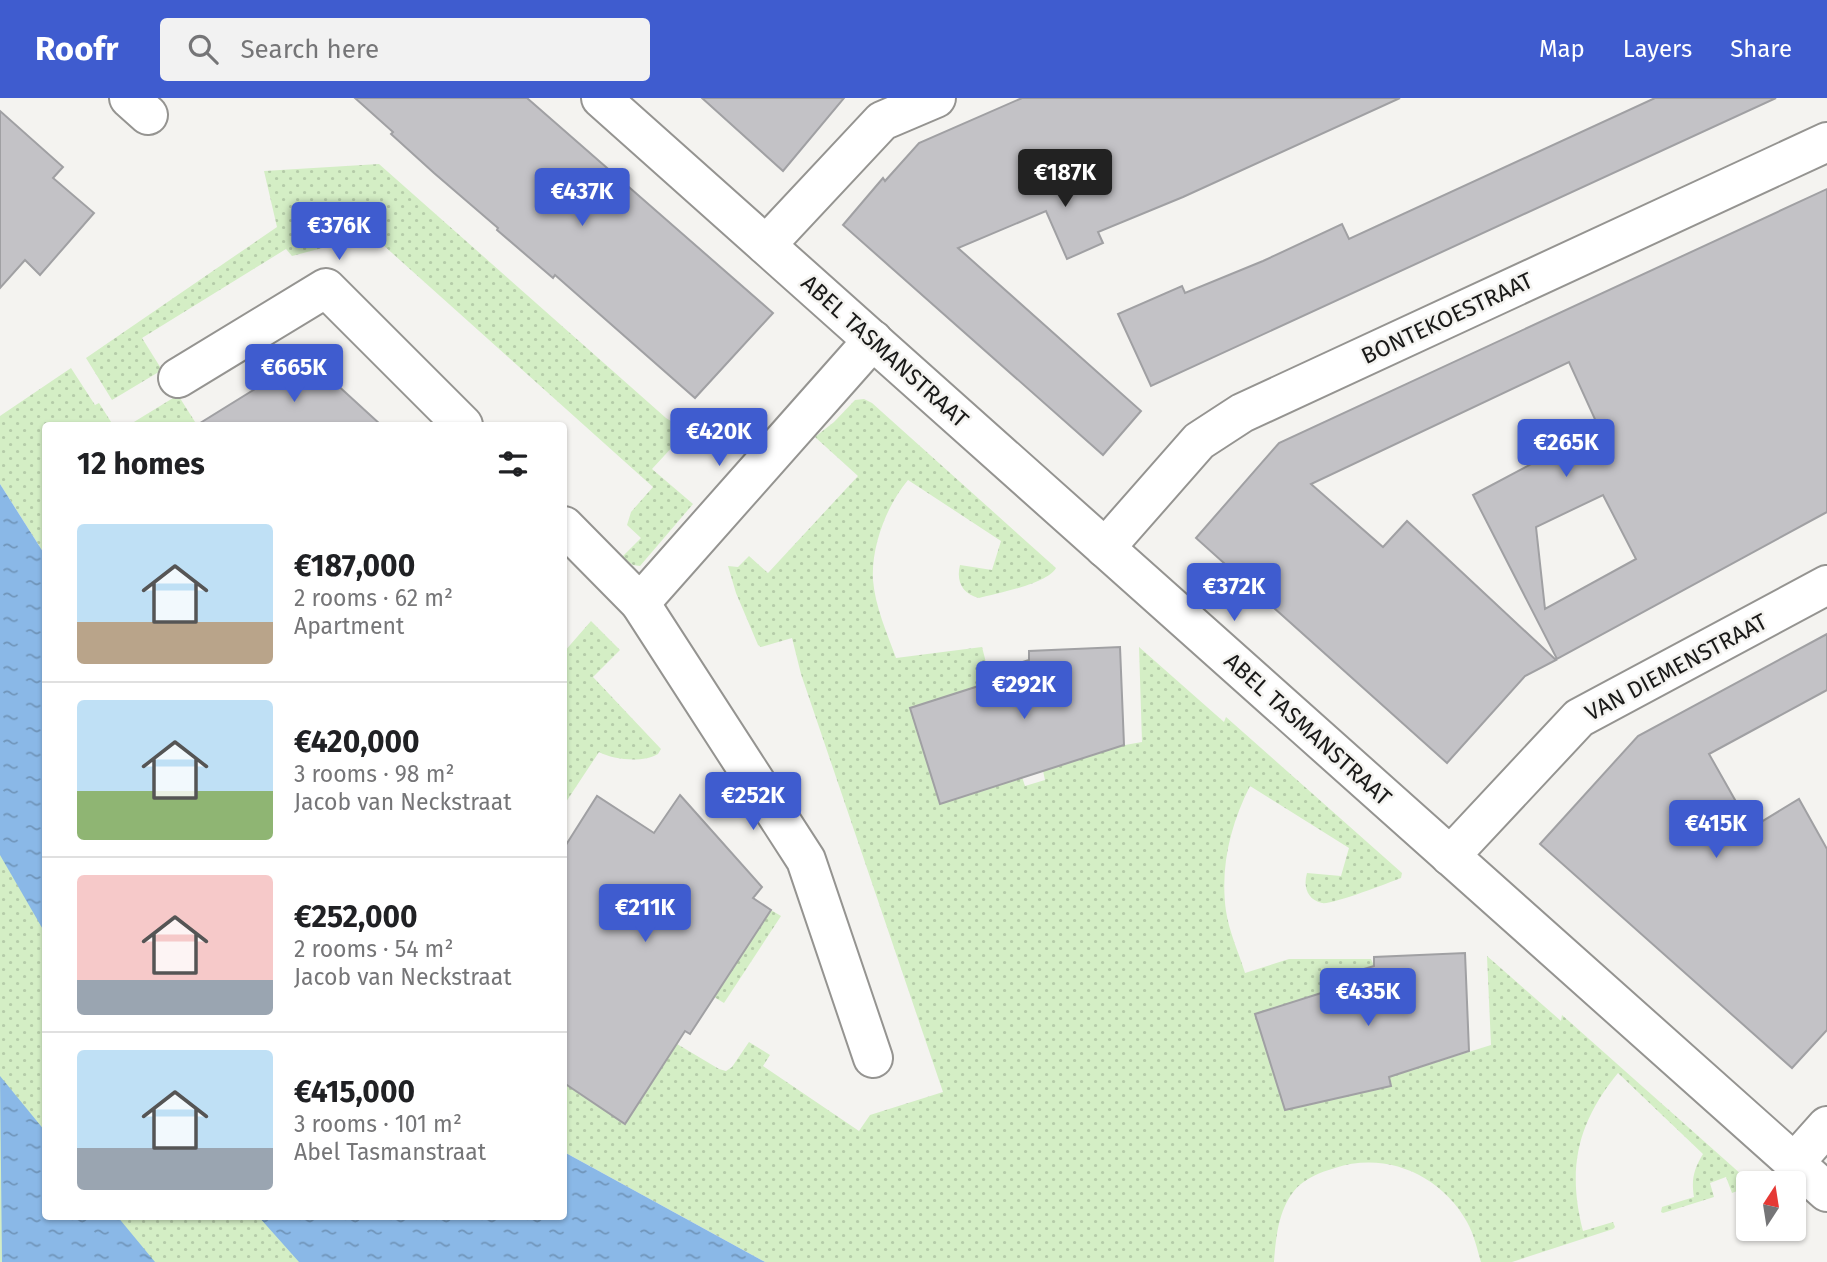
<!DOCTYPE html>
<html lang="en">
<head>
<meta charset="utf-8">
<style>
  :root { --surface:#fff; --page:#f2f2f2; --text:#202124; --muted:#757577; --line:#e0e0e0; --accent:#3f5ccf }
  body { margin:0; font-family:"Fira Sans",sans-serif; background:var(--page); color:var(--text); height:100vh; display:flex; flex-direction:column; font-size:26px; white-space:nowrap }
  * { box-sizing:border-box; margin:0 }
  p { font-size:23px; color:var(--muted) }
  .icon { flex:none; width:38px; height:38px; fill:none; stroke:currentColor; stroke-width:2; stroke-linecap:round; stroke-linejoin:round }
  .map { position:relative; flex:1; overflow:hidden }
  .sheet { position:absolute; left:42px; top:324px; width:525px; height:798px; display:flex; flex-direction:column; background:var(--surface); border-radius:7px; box-shadow:0 2px 5px #0004 }
  .sheet>* { flex:none }
  .needle { width:46px; rotate:12deg }
  .fabs { position:absolute; left:1736px; top:1073px; display:grid; gap:14px }
  .fabs a { display:grid; place-items:center; width:70px; height:70px; border-radius:7px; background:var(--surface); box-shadow:0 2px 5px #0004; font-size:35px }
  .price { position:absolute; translate:-50% -60px; padding:0 16px; border-radius:7px; background:var(--accent); color:#fff; font-size:23px; line-height:46px; filter:drop-shadow(0 2px 4px #0008) }
  .price::after { content:''; position:absolute; left:50%; top:42px; width:21px; height:16px; margin-left:-10px; background:inherit; clip-path:polygon(0 0,100% 0,50% 100%) }
  .price.active { background:#222; color:#fff }
  ul { padding:0; list-style:none }
  li { display:flex; align-items:center; gap:21px; height:175px; padding:0 35px }
  li+li { border-top:2px solid var(--line) }
  li span { display:grid; place-items:center; flex:none; width:196px; height:140px; border-radius:7px; color:#555 }
  li>.icon { margin-inline-start:auto }
  span .icon { width:84px; height:84px; fill:#fffc; stroke-width:1 }
  li b { font-size:30px }
  h2 { display:flex; justify-content:space-between; align-items:center; height:84px; padding:0 35px; font-size:30px }
  header { display:flex; align-items:center; gap:42px; box-sizing:border-box; height:98px; padding:0 35px; background:var(--accent); color:#fff }
  header strong { font-size:33px }
  nav { display:flex; gap:38px; margin-inline-start:auto; font-size:24px }
  .search { width:490px; height:63px; background:var(--page); display:flex; align-items:center; gap:18px; box-sizing:border-box; padding:0 24px; border-radius:7px; color:var(--muted); font-size:26px }
  .map>svg:first-child { display:block }
  .green { fill:url(#green-dots) }
  .water { fill:url(#water-ripples) }
  .building { fill:#c3c2c6; stroke:#a0a0a3; stroke-width:2; fill-rule:evenodd }
  .lines { fill:none; stroke-linecap:round; stroke-linejoin:round }
  .minor-casing { stroke:#959491; stroke-width:42 }
  .minor { stroke:#fff; stroke-width:38 }
  .labels { text-anchor:middle; dominant-baseline:central; stroke-width:5; stroke-linejoin:round; paint-order:stroke }
  .street-label { font-size:23px; fill:#1a1a19; stroke:#f4f3f0 }
</style>
</head>
<body>
<header>
<strong>Roofr</strong>
<div class="search"><svg class="icon" aria-label="search" viewBox="0 0 24 24"><circle cx="10" cy="10" r="6"/><path d="M15 15l6 6"/></svg>Search here</div>
<nav><a>Map</a><a>Layers</a><a>Share</a></nav>
</header>
<div class="map">
<svg width="1827" height="1164" viewBox="0 0 1827 1164">
  <defs>
    <pattern id="green-dots" width="8" height="8" patternUnits="userSpaceOnUse" patternTransform="scale(1.75)"><rect width="8" height="8" fill="#d4eec5"/><path d="M2 2h.1M6 6h.1" fill="none" stroke="#b5cca9" stroke-width="1.8" stroke-linecap="round"/></pattern>
    <pattern id="water-ripples" width="26" height="14" patternUnits="userSpaceOnUse" patternTransform="scale(1.75)"><rect width="26" height="14" fill="#8ab8e7"/><path d="M2 4q2-2 4 0t4 0M15 11q2-2 4 0t4 0" fill="none" stroke="#7095ba"/></pattern>
  </defs>
  <rect width="100%" height="100%" fill="#f4f3f0"/>
  <g class="green">
    <polygon points="379,66 666,320 687,333 652,371 693,406 640,468 633,467 622,459 641,440 627,427 631,414 653,389 353,120 326,149 292,158 286,151 142,240 162,272 112,302 86,260 277,129 264,73"/>
    <polygon points="71,270 95,307 99,305 113,327 46,327 45,457 0,386 0,318"/>
    <polygon points="178,297 197,327 129,327"/>
    <path d="M864,301L872,305L1056,470C1047,486 998,495 979,500C962,496 956,483 960,467L992,472L1001,443L908,382C887,407 871,448 873,482C875,508 887,535 896,560L982,549L991,584L910,610L940,706L1022,679L1025,688L1045,682L1043,673L1125,647L1142,644L1139,549L1224,624L1226,619L1402,775L1401,780C1388,785 1332,807 1322,805C1307,802 1303,788 1307,775L1341,778L1349,750L1250,688C1230,728 1220,769 1226,813C1229,834 1239,855 1245,875L1289,861H1371L1374,868L1335,880L1337,890L1285,1011L1390,988L1389,979L1491,947L1487,858L1561,923L1562,917L1751,1085H1748V1089L1732,1095L1726,1079L1710,1085L1714,1099L1663,1115L1661,1114L1662,1109L1694,1099C1691,1081 1694,1071 1703,1056L1618,975C1577,1025 1567,1071 1583,1133L1613,1124L1615,1129L1613,1131L1512,1164H1481C1477,1151 1474,1136 1467,1124C1441,1077 1386,1053 1335,1070C1321,1074 1303,1081 1294,1093C1278,1113 1276,1140 1274,1164H765L564,1054V985L625,1025L677,946L719,971L726,973L732,969L749,944L770,957L763,968L859,1033L870,1017L943,994L801,576L792,540L761,549L758,547L736,495L728,468L738,469L749,458L768,475L858,378L815,339L834,324L855,302Z"/>
    <path d="M591,523L620,552L593,579L661,651L658,656C643,665 614,662 599,654L564,707V554Z"/>
    <polygon points="0,695 45,757 46,1118 310,1118 344,1164 0,1164"/>
    <polygon points="771,812 781,818 724,905 714,899"/>
  </g>
  <g class="water">
    <polygon points="0,386 45,457 45,835 0,757"/>
    <polygon points="0,978 45,1033 46,1118 117,1118 155,1164 2,1164"/>
    <polygon points="564,1054 765,1164 299,1164 258,1118 564,1118"/>
  </g>
  <g class="building">
    <polygon points="355,0 527,0 773,215 695,300 555,177 553,180 497,132 498,130 434,75 391,36 393,34"/>
    <polygon points="702,0 844,0 783,73"/>
    <polygon points="1022,0 1400,0 1183,99 1098,134 1103,145 1067,161 1046,113 958,150 1141,313 1103,357 843,127 883,80 885,83 919,45"/>
    <polygon points="1655,0 1776,0 1151,288 1118,216 1182,188 1185,195 1263,163 1342,126 1349,141"/>
    <polygon points="0,13 63,69 53,80 94,115 40,177 25,162 0,190"/>
    <path d="M1827,91V414L1557,561L1473,397L1599,330L1569,264L1311,386L1383,449L1407,423L1556,562L1525,578L1447,665L1196,440L1279,345ZM1603,397L1636,461L1545,511L1536,429Z"/>
    <polygon points="300,263 310,280 322,273 381,327 197,327"/>
    <polygon points="1827,536 1827,592 1709,656 1751,730 1799,701 1827,751 1827,932 1792,970 1540,746 1638,638"/>
    <polygon points="1120,549 1124,647 940,706 910,610 991,584 988,575 1029,562 1029,553"/>
    <polygon points="680,697 762,789 753,800 771,812 690,936 685,933 625,1026 564,985 564,750 597,698 654,735"/>
    <polygon points="1465,855 1469,953 1389,979 1391,988 1285,1012 1255,916 1337,890 1334,880 1374,868 1374,859"/>
  </g>
  <g class="lines">
    <defs>
      <g id="minor">
        <polyline points="129,0 148,17"/>
        <polyline points="601,0 1827,1094"/>
        <polyline points="766,147 882,23 936,0"/>
        <polyline points="178,280 326,190 463,327"/>
        <polyline points="564,428 640,505 873,242"/>
        <polyline points="1105,450 1199,343 1242,315 1827,44"/>
        <polyline points="640,505 806,762 873,960"/>
        <polyline points="1450,758 1579,620 1827,487"/>
        <polyline points="1794,1065 1827,1028"/>
      </g>
    </defs>
    <use href="#minor" class="minor-casing"/>
    <use href="#minor" class="minor"/>
  </g>
  <g class="labels">
    <g class="street-label">
      <text transform="translate(1447 220) rotate(-25)">BONTEKOESTRAAT</text>
      <text transform="translate(885 253) rotate(42)">ABEL TASMANSTRAAT</text>
      <text transform="translate(1676 569) rotate(-28)">VAN DIEMENSTRAAT</text>
      <text transform="translate(1308 631) rotate(42)">ABEL TASMANSTRAAT</text>
    </g>
  </g>
</svg>
<div class="fabs">
<a><svg class="needle" viewBox="-14 -14 28 28"><path d="M0-13l5 13h-10z" fill="#e53935"/><path d="M0 13l5-13h-10z" fill="#757577"/></svg></a>
</div>
<b class="price active" style="left:1065px;top:111px">€187K</b>
<b class="price" style="left:582px;top:130px">€437K</b>
<b class="price" style="left:339px;top:164px">€376K</b>
<b class="price" style="left:294px;top:306px">€665K</b>
<b class="price" style="left:719px;top:370px">€420K</b>
<b class="price" style="left:1566px;top:381px">€265K</b>
<b class="price" style="left:1234px;top:525px">€372K</b>
<b class="price" style="left:1024px;top:623px">€292K</b>
<b class="price" style="left:753px;top:734px">€252K</b>
<b class="price" style="left:1716px;top:762px">€415K</b>
<b class="price" style="left:645px;top:846px">€211K</b>
<b class="price" style="left:1368px;top:930px">€435K</b>
<section class="sheet">
<h2>12 homes<svg class="icon" aria-label="filters" viewBox="0 0 24 24"><path d="M4 7h16M4 17h16"/><circle cx="9" cy="7" r="2"/><circle cx="15" cy="17" r="2"/></svg></h2>
<ul>
<li><span style="background:linear-gradient(#bfe0f5 70%,#b9a48a 0)"><svg class="icon" aria-label="home" viewBox="0 0 24 24"><path d="M3 11l9-7 9 7M6 9v11h12V9"/></svg></span><div><b>€187,000</b><p>2 rooms · 62 m²</p><p>Apartment</p></div></li>
<li><span style="background:linear-gradient(#bfe0f5 65%,#8fb573 0)"><svg class="icon" aria-label="home" viewBox="0 0 24 24"><path d="M3 11l9-7 9 7M6 9v11h12V9"/></svg></span><div><b>€420,000</b><p>3 rooms · 98 m²</p><p>Jacob van Neckstraat</p></div></li>
<li><span style="background:linear-gradient(#f6c9c9 75%,#9aa5b1 0)"><svg class="icon" aria-label="home" viewBox="0 0 24 24"><path d="M3 11l9-7 9 7M6 9v11h12V9"/></svg></span><div><b>€252,000</b><p>2 rooms · 54 m²</p><p>Jacob van Neckstraat</p></div></li>
<li><span style="background:linear-gradient(#bfe0f5 70%,#9aa5b1 0)"><svg class="icon" aria-label="home" viewBox="0 0 24 24"><path d="M3 11l9-7 9 7M6 9v11h12V9"/></svg></span><div><b>€415,000</b><p>3 rooms · 101 m²</p><p>Abel Tasmanstraat</p></div></li>
</ul>
</section>
</div>
</body>
</html>
